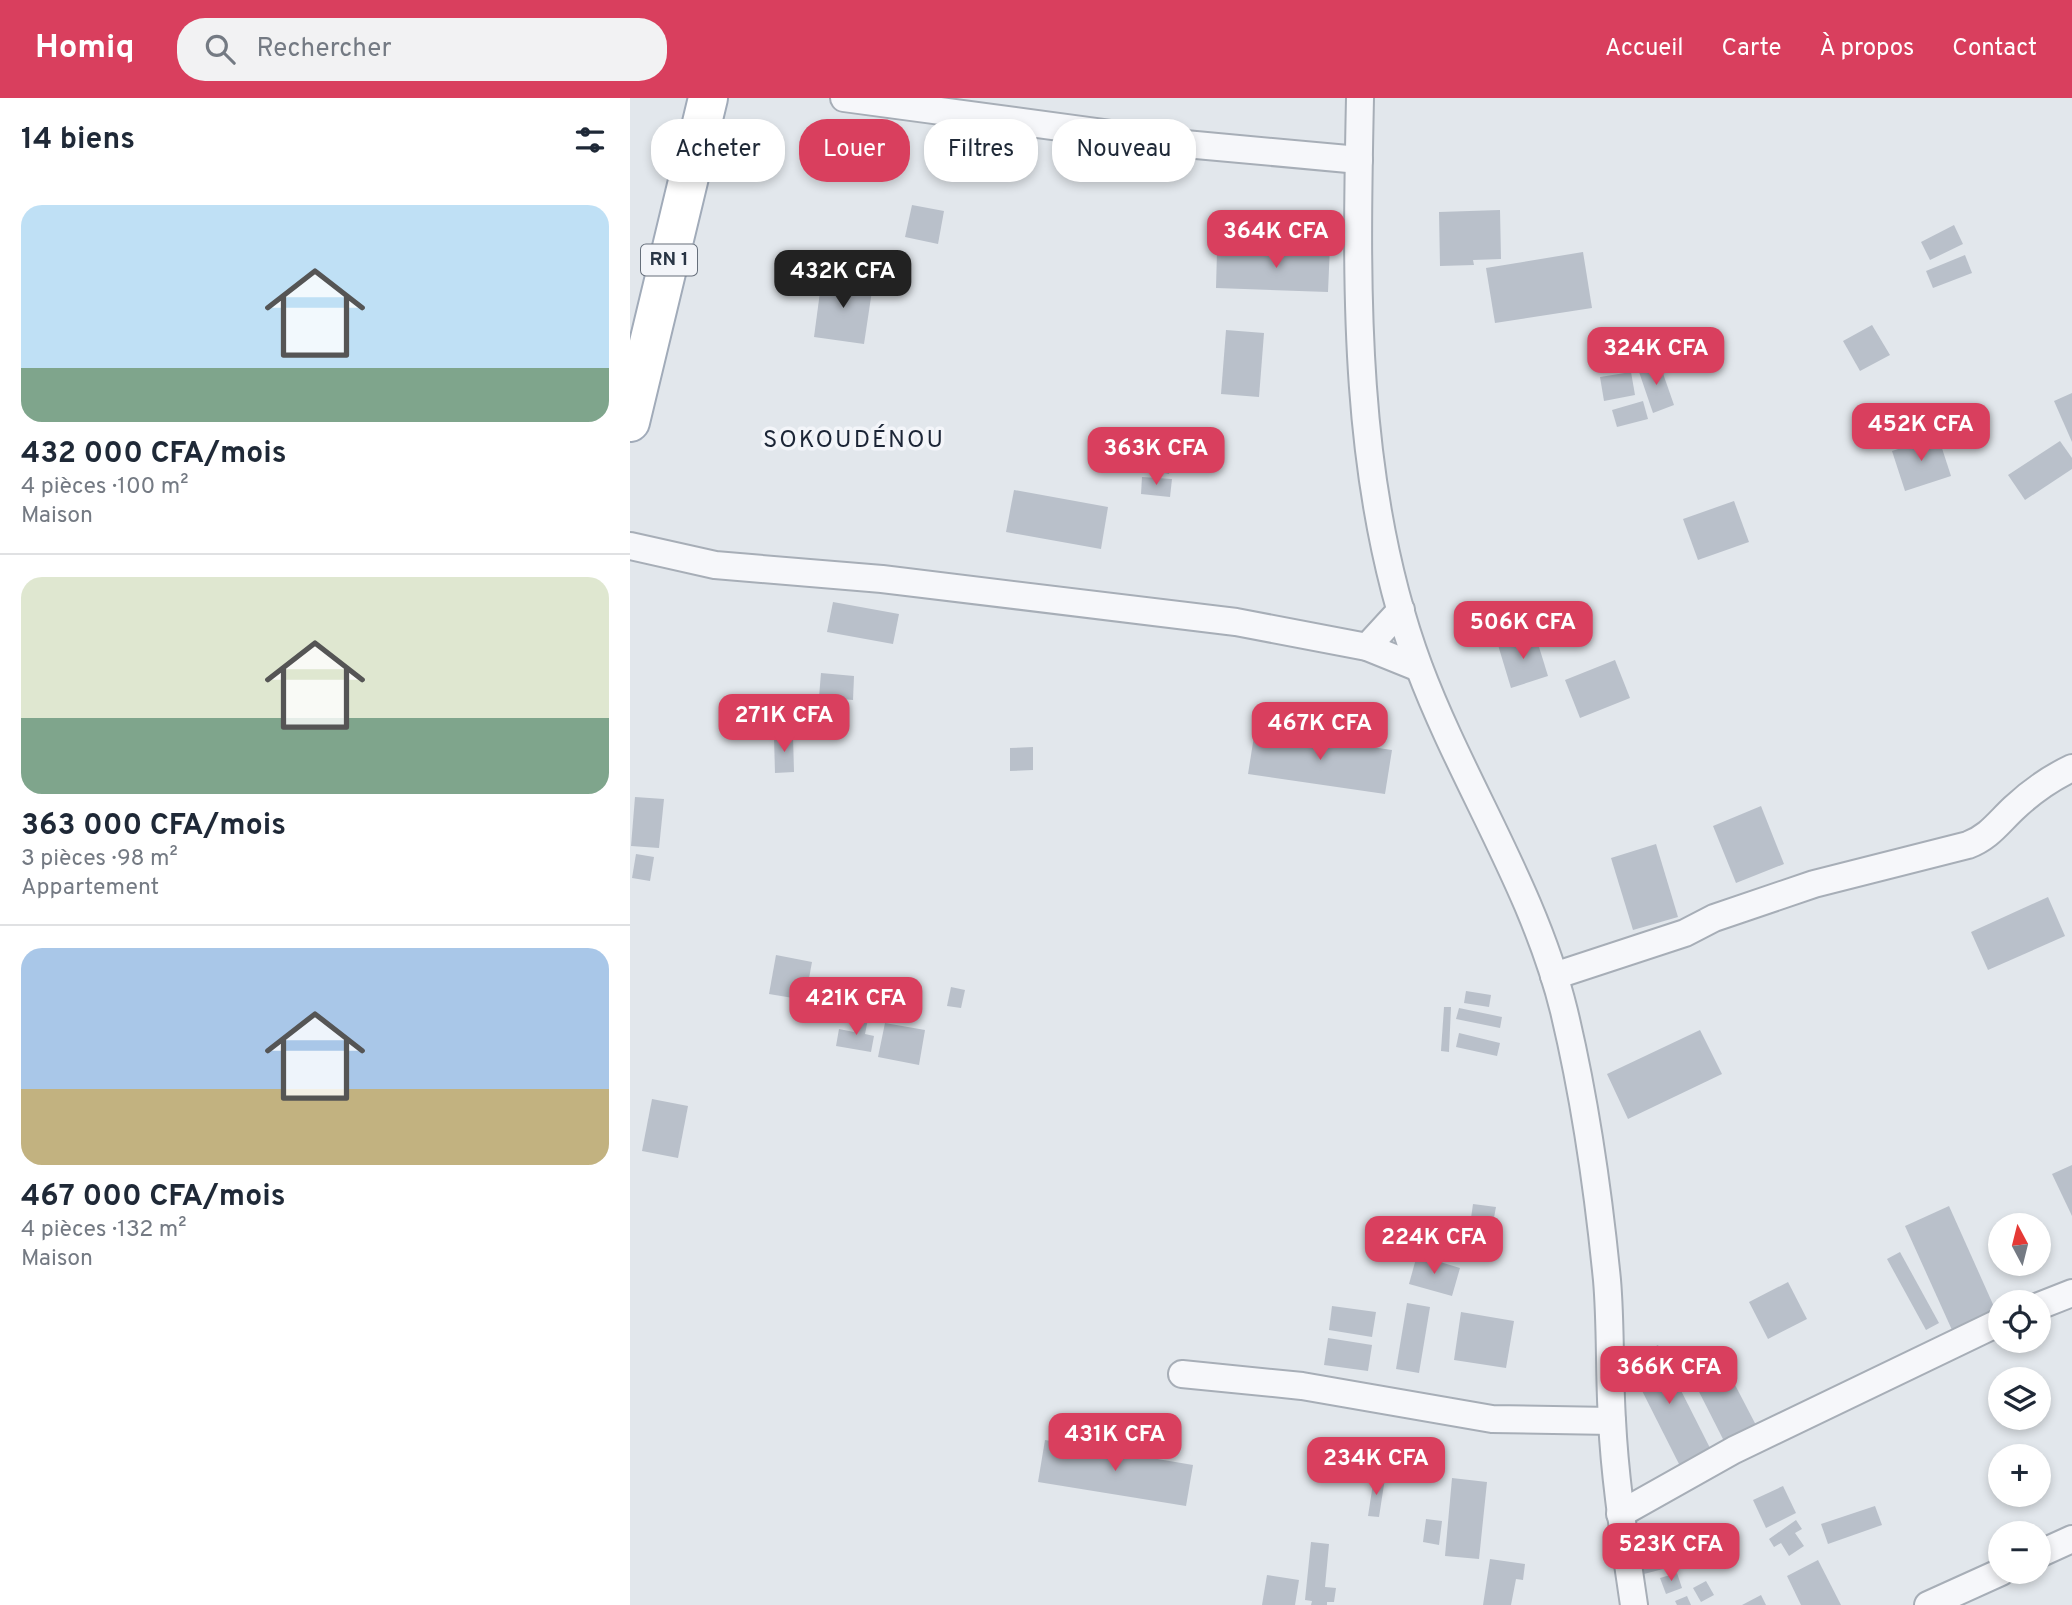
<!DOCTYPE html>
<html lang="fr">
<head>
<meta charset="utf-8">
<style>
  :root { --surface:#fff; --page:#f2f2f3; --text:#1f2937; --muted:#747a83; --line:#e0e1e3; --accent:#d93f5e }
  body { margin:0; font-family:Overpass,sans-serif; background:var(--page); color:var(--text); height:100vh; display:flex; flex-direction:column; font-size:26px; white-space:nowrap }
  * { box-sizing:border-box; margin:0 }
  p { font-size:23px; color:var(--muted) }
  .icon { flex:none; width:38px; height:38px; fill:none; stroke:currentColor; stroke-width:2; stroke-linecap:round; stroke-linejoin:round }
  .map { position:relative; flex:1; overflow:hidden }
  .sheet { display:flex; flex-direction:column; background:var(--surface); width:630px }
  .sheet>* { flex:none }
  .top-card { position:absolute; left:21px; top:21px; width:665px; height:63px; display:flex; gap:14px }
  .needle { width:46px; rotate:353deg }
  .fabs { position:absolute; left:1358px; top:1115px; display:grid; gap:14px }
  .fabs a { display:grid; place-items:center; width:63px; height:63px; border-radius:50%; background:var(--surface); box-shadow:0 4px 10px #0003; font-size:35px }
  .price { position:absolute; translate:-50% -60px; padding:0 16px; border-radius:14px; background:var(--accent); color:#fff; font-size:23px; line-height:46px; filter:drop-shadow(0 2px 4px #0008) }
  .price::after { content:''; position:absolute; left:50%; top:42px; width:21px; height:16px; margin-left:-10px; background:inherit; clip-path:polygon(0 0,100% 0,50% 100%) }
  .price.active { background:#222; color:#fff }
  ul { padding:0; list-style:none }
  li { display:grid; align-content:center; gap:14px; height:371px; padding:0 21px }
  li+li { border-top:2px solid var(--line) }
  li span { display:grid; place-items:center; height:217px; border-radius:21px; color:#555 }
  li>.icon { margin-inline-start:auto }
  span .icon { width:126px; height:126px; fill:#fffc; stroke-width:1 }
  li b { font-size:30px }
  h2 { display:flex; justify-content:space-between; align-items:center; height:84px; padding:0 21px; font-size:30px }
  .chip { padding:0 24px; border-radius:28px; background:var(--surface); box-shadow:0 4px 10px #0003; font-size:24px; line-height:63px }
  .chip.active { background:var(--accent); color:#fff }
  header { display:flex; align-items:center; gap:42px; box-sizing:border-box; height:98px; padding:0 35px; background:var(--accent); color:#fff }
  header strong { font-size:33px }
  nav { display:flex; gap:38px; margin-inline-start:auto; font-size:24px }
  .search { width:490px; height:63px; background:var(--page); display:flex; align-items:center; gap:18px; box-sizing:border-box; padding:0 24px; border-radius:28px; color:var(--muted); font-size:26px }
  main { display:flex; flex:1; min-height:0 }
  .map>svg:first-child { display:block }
  .building { fill:#b9c0ca }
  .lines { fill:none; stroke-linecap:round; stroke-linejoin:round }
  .minor-casing { stroke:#a7aeb7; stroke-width:30 }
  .primary-casing { stroke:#a1abb9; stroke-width:42 }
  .minor { stroke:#f6f7fa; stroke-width:26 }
  .primary { stroke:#fff; stroke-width:38 }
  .labels { text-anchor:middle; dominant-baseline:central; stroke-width:7; stroke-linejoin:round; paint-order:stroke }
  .shield { fill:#f3f5f9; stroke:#666f7b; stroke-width:2 }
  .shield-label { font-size:19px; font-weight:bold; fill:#293545 }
  .quarter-label { font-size:24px; letter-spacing:2px; fill:#1b2536; stroke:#f3f5f9 }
</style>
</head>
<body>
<header>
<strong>Homiq</strong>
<div class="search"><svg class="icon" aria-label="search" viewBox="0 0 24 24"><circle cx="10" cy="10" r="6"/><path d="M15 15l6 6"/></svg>Rechercher</div>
<nav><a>Accueil</a><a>Carte</a><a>À propos</a><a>Contact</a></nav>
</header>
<main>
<section class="sheet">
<h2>14 biens<svg class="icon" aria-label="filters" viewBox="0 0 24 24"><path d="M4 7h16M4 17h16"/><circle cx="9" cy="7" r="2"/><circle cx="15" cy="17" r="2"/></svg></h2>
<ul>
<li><span style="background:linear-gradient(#bfe0f5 75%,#7fa58c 0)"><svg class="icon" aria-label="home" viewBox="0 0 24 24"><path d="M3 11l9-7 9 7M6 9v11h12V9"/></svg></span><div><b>432 000 CFA/mois</b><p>4 pièces · 100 m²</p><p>Maison</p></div></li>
<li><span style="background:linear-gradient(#dfe7d0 65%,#7fa58c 0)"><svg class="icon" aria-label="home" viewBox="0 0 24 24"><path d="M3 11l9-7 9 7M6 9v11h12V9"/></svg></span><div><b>363 000 CFA/mois</b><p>3 pièces · 98 m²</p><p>Appartement</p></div></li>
<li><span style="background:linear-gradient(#a9c7e8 65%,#c2b280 0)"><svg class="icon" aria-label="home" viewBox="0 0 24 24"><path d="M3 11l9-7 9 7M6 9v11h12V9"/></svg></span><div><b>467 000 CFA/mois</b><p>4 pièces · 132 m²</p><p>Maison</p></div></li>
</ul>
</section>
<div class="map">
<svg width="1442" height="1507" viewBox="0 0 1442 1507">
  <rect width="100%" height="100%" fill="#e2e7ec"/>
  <g class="building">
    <polygon points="282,107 314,113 308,146 275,139"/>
    <polygon points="870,112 871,161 843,162 844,167 810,168 809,114"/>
    <polygon points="1324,127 1333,146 1300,162 1291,144"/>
    <polygon points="658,146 700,148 698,194 586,190 587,154 657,157"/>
    <polygon points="953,154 962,210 865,225 856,170"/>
    <polygon points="1335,157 1342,175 1303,190 1296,173"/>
    <polygon points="192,179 243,186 234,246 184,239"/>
    <polygon points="1242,227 1260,257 1230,273 1213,243"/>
    <polygon points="596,232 634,235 629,299 591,296"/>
    <polygon points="1029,264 1044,307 1023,315 1008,271"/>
    <polygon points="1001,274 1005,297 974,303 970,279"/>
    <polygon points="1442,295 1442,344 1424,303"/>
    <polygon points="1013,303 1018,321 987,329 982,312"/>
    <polygon points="1308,338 1321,378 1275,393 1262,353"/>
    <polygon points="1430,343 1442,360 1442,371 1395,402 1378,377"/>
    <polygon points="517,356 542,361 539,376 513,371"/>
    <polygon points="512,379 542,381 540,399 511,396"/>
    <polygon points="384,392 478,409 471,451 376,434"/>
    <polygon points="1104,403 1119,444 1068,462 1053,421"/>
    <polygon points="203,504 269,516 263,546 197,534"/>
    <polygon points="905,536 918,578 881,590 868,547"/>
    <polygon points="985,562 1000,600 950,620 935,582"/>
    <polygon points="191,575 224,578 223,602 189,599"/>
    <polygon points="625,632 762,652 755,696 618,676"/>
    <polygon points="163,638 164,674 145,675 144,639"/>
    <polygon points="403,649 403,672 380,673 380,650"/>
    <polygon points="5,699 34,701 29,750 1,748"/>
    <polygon points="1131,708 1154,766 1106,785 1083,728"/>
    <polygon points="1026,746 1048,819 1003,832 981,760"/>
    <polygon points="6,756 24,759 20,783 2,780"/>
    <polygon points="1418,799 1435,838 1358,872 1341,834"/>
    <polygon points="146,857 182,864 175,902 139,896"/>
    <polygon points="321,889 335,892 331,910 317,908"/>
    <polygon points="836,893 861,897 859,909 834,905"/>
    <polygon points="814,909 821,909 819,954 811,953"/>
    <polygon points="829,910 872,919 870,930 826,921"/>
    <polygon points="227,919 238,921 235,936 244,938 241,954 206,948 209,931 224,934"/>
    <polygon points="255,925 295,932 289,967 248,959"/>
    <polygon points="1070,932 1092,976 998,1021 977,976"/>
    <polygon points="829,935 870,945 867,958 826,949"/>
    <polygon points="22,1001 58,1008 48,1060 12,1053"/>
    <polygon points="1442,1067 1442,1118 1422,1076"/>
    <polygon points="843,1106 866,1109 862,1130 840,1127"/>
    <polygon points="1319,1108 1370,1222 1327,1243 1275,1128"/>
    <polygon points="1270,1154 1309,1225 1296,1232 1257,1161"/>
    <polygon points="787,1157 830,1170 822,1198 779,1186"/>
    <polygon points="1158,1184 1177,1221 1138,1241 1119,1204"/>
    <polygon points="777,1205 800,1209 789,1275 766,1271"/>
    <polygon points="702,1208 746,1214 742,1239 699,1232"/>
    <polygon points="831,1214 884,1223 876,1270 824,1262"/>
    <polygon points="698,1240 742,1247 738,1273 694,1267"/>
    <polygon points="1028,1247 1081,1352 1050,1368 997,1263"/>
    <polygon points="1091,1260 1128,1331 1096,1347 1060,1276"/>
    <polygon points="415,1342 563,1367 556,1408 408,1384"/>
    <polygon points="744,1379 755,1380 749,1419 738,1418"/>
    <polygon points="822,1380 857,1384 849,1461 815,1458"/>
    <polygon points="1153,1388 1166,1415 1136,1430 1123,1402"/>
    <polygon points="1245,1408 1252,1427 1198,1446 1191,1426"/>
    <polygon points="796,1421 812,1423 809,1447 793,1444"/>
    <polygon points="1166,1422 1172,1431 1165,1435 1174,1448 1159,1458 1151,1445 1144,1449 1139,1441"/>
    <polygon points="1022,1436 1033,1471 1014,1476 1004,1442"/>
    <polygon points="681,1444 699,1446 695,1489 706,1490 704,1504 697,1504 697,1507 681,1507 682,1503 675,1502"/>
    <polygon points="860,1461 895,1466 893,1482 886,1481 881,1507 853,1507"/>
    <polygon points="1188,1462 1211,1507 1171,1507 1157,1478"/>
    <polygon points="1047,1475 1052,1490 1036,1496 1030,1480"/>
    <polygon points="637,1477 669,1482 665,1507 632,1507"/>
    <polygon points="1076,1483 1084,1497 1071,1504 1063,1490"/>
    <polygon points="1131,1497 1136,1507 1112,1507"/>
    <polygon points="1057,1498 1061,1507 1047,1507 1045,1503"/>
  </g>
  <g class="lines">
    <defs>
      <g id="minor">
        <polyline points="214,0 555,46 729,62"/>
        <path d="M730,0C726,189 722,389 789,569C833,686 904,791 934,913C955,1001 968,1091 977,1182C981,1228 979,1275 982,1322C985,1384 995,1445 1004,1507"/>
        <polyline points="0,448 85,467 252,481 606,524 737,549 789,570"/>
        <polyline points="737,549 771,512"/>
        <path d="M924,878L1055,835L1084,820L1184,786L1338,747C1359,739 1368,725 1384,710C1401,694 1421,680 1442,670"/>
        <polyline points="1409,1208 1442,1195"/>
        <polyline points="552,1276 672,1288 862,1321 982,1323"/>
        <polyline points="990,1416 1104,1352 1370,1224"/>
        <polyline points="1409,1456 1442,1441"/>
        <polyline points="1298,1507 1371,1474"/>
      </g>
      <polyline id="primary" points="0,324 78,0"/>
    </defs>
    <use href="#minor" class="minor-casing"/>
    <use href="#primary" class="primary-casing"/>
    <use href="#minor" class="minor"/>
    <use href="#primary" class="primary"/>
  </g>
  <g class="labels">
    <rect class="shield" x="11" y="146.5" width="56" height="31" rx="5"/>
    <g class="shield-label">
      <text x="39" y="162">RN 1</text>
    </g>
    <g class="quarter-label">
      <text x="224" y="343">SOKOUDÉNOU</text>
    </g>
  </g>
</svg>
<div class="fabs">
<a><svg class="needle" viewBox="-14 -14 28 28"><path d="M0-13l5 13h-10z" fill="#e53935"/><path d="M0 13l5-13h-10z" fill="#747a83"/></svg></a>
<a><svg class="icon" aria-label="locate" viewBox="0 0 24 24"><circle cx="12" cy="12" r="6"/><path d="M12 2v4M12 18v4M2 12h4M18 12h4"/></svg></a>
<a><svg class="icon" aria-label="layers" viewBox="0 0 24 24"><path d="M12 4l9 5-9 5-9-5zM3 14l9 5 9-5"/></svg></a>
<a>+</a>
<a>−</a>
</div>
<b class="price" style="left:646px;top:172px">364K CFA</b>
<b class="price active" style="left:213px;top:212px">432K CFA</b>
<b class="price" style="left:1026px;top:289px">324K CFA</b>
<b class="price" style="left:1291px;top:365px">452K CFA</b>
<b class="price" style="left:526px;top:389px">363K CFA</b>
<b class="price" style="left:893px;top:563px">506K CFA</b>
<b class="price" style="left:154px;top:656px">271K CFA</b>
<b class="price" style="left:690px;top:664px">467K CFA</b>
<b class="price" style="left:226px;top:939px">421K CFA</b>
<b class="price" style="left:804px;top:1178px">224K CFA</b>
<b class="price" style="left:1039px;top:1308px">366K CFA</b>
<b class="price" style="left:485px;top:1375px">431K CFA</b>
<b class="price" style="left:746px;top:1399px">234K CFA</b>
<b class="price" style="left:1041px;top:1485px">523K CFA</b>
<div class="top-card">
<a class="chip">Acheter</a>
<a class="chip active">Louer</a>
<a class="chip">Filtres</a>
<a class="chip">Nouveau</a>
</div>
</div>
</main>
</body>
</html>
